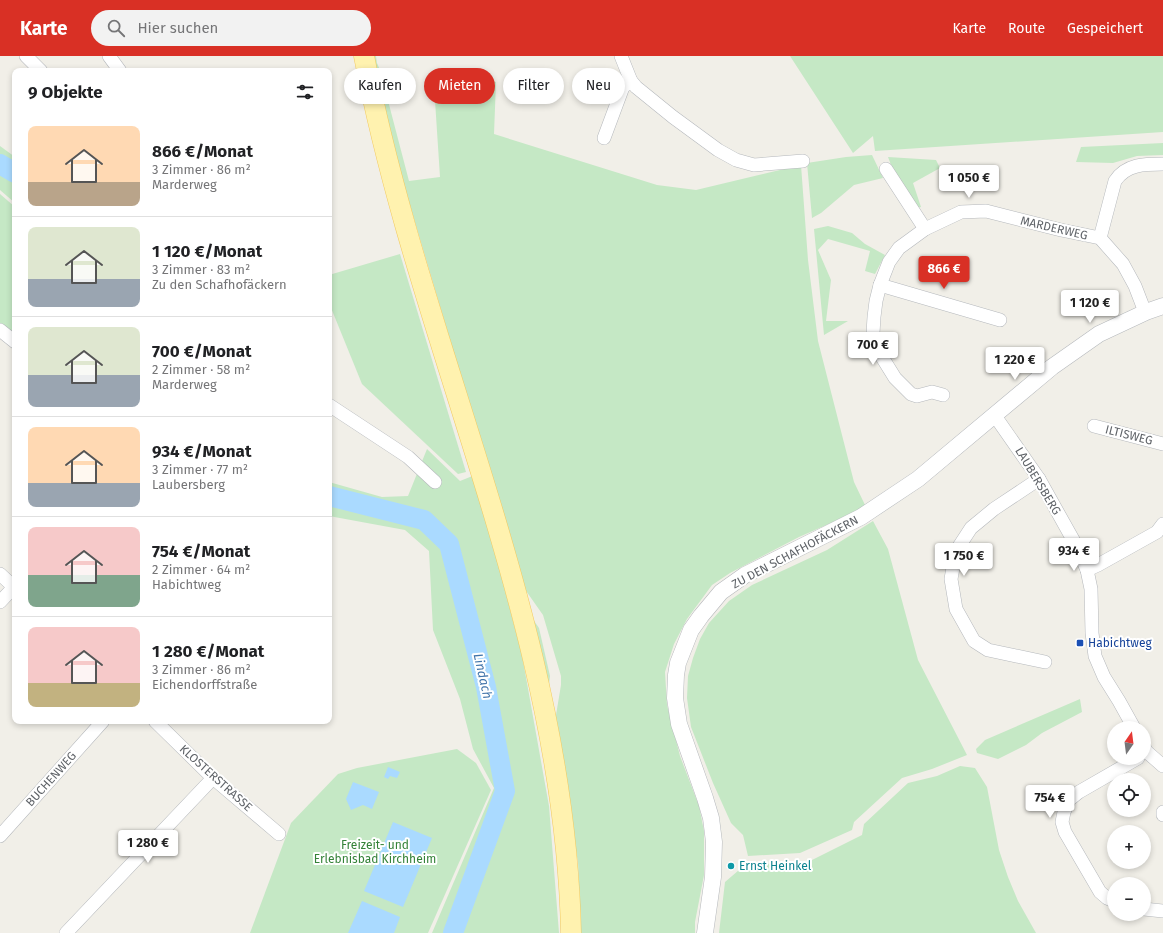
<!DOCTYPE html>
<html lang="de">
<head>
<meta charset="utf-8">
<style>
  :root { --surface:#fff; --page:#f2f2f2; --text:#202124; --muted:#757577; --line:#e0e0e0; --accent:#d93025 }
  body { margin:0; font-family:"Fira Sans",sans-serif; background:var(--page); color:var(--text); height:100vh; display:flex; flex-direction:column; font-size:15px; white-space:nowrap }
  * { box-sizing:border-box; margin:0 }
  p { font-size:13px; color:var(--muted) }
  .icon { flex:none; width:22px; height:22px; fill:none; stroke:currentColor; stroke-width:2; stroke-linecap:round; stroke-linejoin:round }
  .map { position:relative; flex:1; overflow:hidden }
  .side { position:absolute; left:12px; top:12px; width:320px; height:656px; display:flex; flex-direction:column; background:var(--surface); border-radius:8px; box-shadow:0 2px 6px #0003 }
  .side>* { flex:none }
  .banner { position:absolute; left:344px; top:12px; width:380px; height:36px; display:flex; gap:8px }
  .needle { width:26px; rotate:14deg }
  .tools { position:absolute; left:1107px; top:665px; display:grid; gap:8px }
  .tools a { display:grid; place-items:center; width:44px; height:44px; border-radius:50%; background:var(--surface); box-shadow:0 2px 6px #0003; font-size:20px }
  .price { position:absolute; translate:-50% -34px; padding:0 9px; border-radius:4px; background:#fff; color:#222; font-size:13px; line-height:26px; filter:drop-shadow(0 1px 2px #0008) }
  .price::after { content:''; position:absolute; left:50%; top:24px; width:12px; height:9px; margin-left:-6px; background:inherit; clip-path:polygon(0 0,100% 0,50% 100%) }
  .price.active { background:var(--accent); color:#fff }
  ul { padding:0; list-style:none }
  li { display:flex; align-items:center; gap:12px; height:100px; padding:0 16px }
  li+li { border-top:1px solid var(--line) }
  li span { display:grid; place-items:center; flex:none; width:112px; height:80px; border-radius:8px; color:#555 }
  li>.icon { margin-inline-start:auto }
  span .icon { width:48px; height:48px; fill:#fffc; stroke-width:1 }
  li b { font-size:17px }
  h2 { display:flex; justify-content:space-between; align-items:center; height:48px; padding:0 16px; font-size:17px }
  .tag { padding:0 14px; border-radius:18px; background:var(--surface); box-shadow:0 2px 6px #0003; font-size:14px; line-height:36px }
  .tag.active { background:var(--accent); color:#fff }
  header { display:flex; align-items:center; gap:24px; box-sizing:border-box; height:56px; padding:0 20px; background:var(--accent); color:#fff }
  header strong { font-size:19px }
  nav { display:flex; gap:22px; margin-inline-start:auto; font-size:14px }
  .search { width:280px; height:36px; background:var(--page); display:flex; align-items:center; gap:10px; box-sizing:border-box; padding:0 14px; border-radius:22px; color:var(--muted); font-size:15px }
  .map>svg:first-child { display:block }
  .green { fill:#c5e8c5 }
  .water { fill:#aadaff }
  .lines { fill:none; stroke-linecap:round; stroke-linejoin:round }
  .river { stroke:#aadaff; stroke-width:20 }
  .minor-casing { stroke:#b5b8bc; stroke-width:14 }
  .tertiary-casing { stroke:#b5b8bc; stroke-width:17 }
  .primary-casing { stroke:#f2c960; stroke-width:21 }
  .minor { stroke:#fff; stroke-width:13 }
  .tertiary { stroke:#fff; stroke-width:16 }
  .primary { stroke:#fff2af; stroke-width:20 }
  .transit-dot { fill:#1a4fb4; stroke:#fff; stroke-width:1.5 }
  .culture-dot { fill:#0f9aa8; stroke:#fff; stroke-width:1.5 }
  .labels { text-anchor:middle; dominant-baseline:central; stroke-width:4; stroke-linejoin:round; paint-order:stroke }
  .street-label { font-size:12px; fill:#5f6368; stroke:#fff }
  .transit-label { font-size:12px; fill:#164399; stroke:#fff; text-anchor:start }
  .park-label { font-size:12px; fill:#348238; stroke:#fff }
  .culture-label { font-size:12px; fill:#0d838f; stroke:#fff; text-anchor:start }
  .water-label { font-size:13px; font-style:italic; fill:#4174aa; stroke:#fff }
</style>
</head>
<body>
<header>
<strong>Karte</strong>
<div class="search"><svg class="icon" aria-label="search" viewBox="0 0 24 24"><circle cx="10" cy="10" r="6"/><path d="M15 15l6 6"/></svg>Hier suchen</div>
<nav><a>Karte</a><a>Route</a><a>Gespeichert</a></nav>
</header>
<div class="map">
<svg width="1163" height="877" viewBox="0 0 1163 877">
  <rect width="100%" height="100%" fill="#f1efe8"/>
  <g class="green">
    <polygon points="371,0 376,0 377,7 380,14 409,125 440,121 433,14 496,26 494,78 657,129 696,134 801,109 808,204 818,285 854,426 865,449 856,456 799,481 730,517 712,529 687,563 674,588 665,616 667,649 680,700 699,750 704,775 704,819 695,866 695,877 581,877 578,806 554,671 561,629 561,620 543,559 524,532 403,126"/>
    <polygon points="790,0 1163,0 1163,76 875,95 873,80 853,97"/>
    <polygon points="1163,87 1163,99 1137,100 1113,107 1076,106 1081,91"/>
    <polygon points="0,90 15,101 15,147 0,134"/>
    <polygon points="872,99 883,122 854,129 821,157 812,162 807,107 846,101"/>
    <polygon points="888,101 936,104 940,112 913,127 921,151 917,152 893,114"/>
    <polygon points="0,138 15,151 15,283 0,272"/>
    <polygon points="828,170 852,177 865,188 885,199 875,218 865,215 870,195 828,183 818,194 831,224 826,265 848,265 824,279 814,173"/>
    <polygon points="400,198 466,416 458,418 362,328 329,247 329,219"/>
    <polygon points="427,393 460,425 475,419 522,599 549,750 559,877 432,877 494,732 473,693 460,643 433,574 429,495 405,474 329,460 329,426 382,441 408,440"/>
    <polygon points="873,465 888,493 918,604 967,699 932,713 902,722 854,766 852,774 800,797 748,800 743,779 731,767 713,727 691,671 687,642 688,620 693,602 700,583 709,567 729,545 752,529 827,494"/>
    <polygon points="532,562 539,572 550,620 548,637"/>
    <polygon points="1080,643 1082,656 1042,677 1026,689 998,703 977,697 976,693 985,684"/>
    <polygon points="457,693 476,707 491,734 428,877 250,877 291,767 338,718 357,712"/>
    <polygon points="960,710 975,712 987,731 999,794 1008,821 1018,845 1036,877 719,877 725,826 746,808 806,807 862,779 864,768 908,727 937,720"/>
  </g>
  <g class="water">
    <polygon points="388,711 400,716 397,722 390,720 388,723 384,721"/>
    <polygon points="353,726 379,736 372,753 363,749 351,754 346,743"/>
    <polygon points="393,766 432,782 403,851 364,835"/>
    <polygon points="362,845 400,861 394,877 348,877"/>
  </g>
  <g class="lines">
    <g class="river">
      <polyline points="0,108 15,117"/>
      <polyline points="329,440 424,464 449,488 486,631 505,735 453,877"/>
    </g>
    <defs>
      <g id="minor">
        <polyline points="26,0 41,15"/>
        <polyline points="109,0 120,15"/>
        <polyline points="621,0 631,25 636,31 673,61 718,94 736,104 754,109 803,105"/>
        <polyline points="604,82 623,31 631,25"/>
        <polyline points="886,113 925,173"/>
        <path d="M1100,182L1115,125C1126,108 1145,108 1163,108"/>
        <polyline points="880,229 1000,264"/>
        <polyline points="0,274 15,286"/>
        <polyline points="943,339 932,336 917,340 911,338 895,322 877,293 873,277 874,261 876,245 880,229 889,206 899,192 925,173 961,156 986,155 1061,174 1100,182 1123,208 1135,230 1145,256"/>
        <polyline points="329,349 408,401 435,426"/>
        <polyline points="995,360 1039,423 1076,489 1087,514 1091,533 1092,577 1095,600 1104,621 1119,645 1134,672"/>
        <polyline points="1094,370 1163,388"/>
        <polyline points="1039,423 994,453 971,472 956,495 951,523 956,553 974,585 988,594 1045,606"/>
        <polyline points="1087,514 1098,509 1157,476 1163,468"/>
        <polyline points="0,518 15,532"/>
        <polyline points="0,546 15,530"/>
        <polyline points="155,665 213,722 279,778"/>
        <polyline points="1144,691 1147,696 1163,710"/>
        <polyline points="1163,756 1163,759"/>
        <polyline points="0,780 103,665"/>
        <polyline points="1114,845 1107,842 1100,836 1065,776 1062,766 1064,756 1069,744 1079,736 1138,702"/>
        <polyline points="1144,853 1163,855"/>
        <polyline points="66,877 213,722"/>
      </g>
      <polyline id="tertiary" points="705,877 713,821 714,786 711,762 705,742 679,668 675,642 676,619 678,607 691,574 701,560 721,536 745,519 861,461 918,423 1052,311 1099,278 1146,256 1163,250"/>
      <path id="primary" d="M364,0C421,295 565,572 571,877"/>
    </defs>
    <use href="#minor" class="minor-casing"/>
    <use href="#tertiary" class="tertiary-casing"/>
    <use href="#primary" class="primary-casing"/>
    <use href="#minor" class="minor"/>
    <use href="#tertiary" class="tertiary"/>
    <use href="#primary" class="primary"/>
  </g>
  <rect class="transit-dot" x="1076" y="583" width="8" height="8" rx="2"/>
  <circle class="culture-dot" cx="731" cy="810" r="4"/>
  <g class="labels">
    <g class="street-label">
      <text transform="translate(1054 172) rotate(13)">MARDERWEG</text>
      <text transform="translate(1129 379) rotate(14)">ILTISWEG</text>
      <text transform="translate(1038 425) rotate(59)">LAUBERSBERG</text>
      <text transform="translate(795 496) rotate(-28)">ZU DEN SCHAFHOFÄCKERN</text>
      <text transform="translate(216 722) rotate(42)">KLOSTERSTRASSE</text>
      <text transform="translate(51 723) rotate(-48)">BUCHENWEG</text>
    </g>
    <g class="transit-label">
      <text x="1088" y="587">Habichtweg</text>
    </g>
    <g class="park-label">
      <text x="375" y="789">Freizeit- und<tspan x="375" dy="14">Erlebnisbad Kirchheim</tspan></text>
    </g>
    <g class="culture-label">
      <text x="739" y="810">Ernst Heinkel</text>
    </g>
    <g class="water-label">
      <text transform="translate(483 620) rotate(77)">Lindach</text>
    </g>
  </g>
</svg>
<div class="tools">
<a><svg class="needle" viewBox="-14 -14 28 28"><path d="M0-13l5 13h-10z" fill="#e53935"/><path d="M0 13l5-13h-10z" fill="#757577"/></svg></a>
<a><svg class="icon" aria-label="locate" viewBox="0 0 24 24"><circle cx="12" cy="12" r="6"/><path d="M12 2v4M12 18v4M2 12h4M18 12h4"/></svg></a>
<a>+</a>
<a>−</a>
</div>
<b class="price" style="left:969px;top:143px">1 050 €</b>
<b class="price active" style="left:944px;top:234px">866 €</b>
<b class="price" style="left:1090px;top:268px">1 120 €</b>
<b class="price" style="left:873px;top:310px">700 €</b>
<b class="price" style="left:1015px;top:325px">1 220 €</b>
<b class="price" style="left:1074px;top:516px">934 €</b>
<b class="price" style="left:964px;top:521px">1 750 €</b>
<b class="price" style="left:1050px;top:763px">754 €</b>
<b class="price" style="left:148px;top:808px">1 280 €</b>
<div class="banner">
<a class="tag">Kaufen</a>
<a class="tag active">Mieten</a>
<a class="tag">Filter</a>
<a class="tag">Neu</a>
</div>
<section class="side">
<h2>9 Objekte<svg class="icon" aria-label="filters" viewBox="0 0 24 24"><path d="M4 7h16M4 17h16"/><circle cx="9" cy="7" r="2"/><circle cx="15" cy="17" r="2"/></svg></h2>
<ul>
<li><span style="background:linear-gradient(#ffd9b3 70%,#b9a48a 0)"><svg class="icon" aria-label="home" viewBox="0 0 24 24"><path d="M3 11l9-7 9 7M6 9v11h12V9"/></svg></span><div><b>866 €/Monat</b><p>3 Zimmer · 86 m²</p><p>Marderweg</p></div></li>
<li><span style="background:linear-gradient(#dfe7d0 65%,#9aa5b1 0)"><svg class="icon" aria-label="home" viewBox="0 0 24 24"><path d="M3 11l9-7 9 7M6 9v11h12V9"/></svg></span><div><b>1 120 €/Monat</b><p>3 Zimmer · 83 m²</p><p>Zu den Schafhofäckern</p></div></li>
<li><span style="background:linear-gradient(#dfe7d0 60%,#9aa5b1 0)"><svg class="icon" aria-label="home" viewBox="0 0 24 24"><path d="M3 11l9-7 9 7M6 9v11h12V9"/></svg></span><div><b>700 €/Monat</b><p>2 Zimmer · 58 m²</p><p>Marderweg</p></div></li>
<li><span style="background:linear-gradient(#ffd9b3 70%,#9aa5b1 0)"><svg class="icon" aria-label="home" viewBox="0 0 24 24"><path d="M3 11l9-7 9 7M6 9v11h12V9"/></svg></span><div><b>934 €/Monat</b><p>3 Zimmer · 77 m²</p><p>Laubersberg</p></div></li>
<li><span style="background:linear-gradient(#f6c9c9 60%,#7fa58c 0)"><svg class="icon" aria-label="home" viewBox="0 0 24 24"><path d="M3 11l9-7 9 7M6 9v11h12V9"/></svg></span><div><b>754 €/Monat</b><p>2 Zimmer · 64 m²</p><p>Habichtweg</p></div></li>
<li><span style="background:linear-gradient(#f6c9c9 70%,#c2b280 0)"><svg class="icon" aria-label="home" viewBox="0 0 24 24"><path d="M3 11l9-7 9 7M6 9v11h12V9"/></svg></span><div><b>1 280 €/Monat</b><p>3 Zimmer · 86 m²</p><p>Eichendorffstraße</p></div></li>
</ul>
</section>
</div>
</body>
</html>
